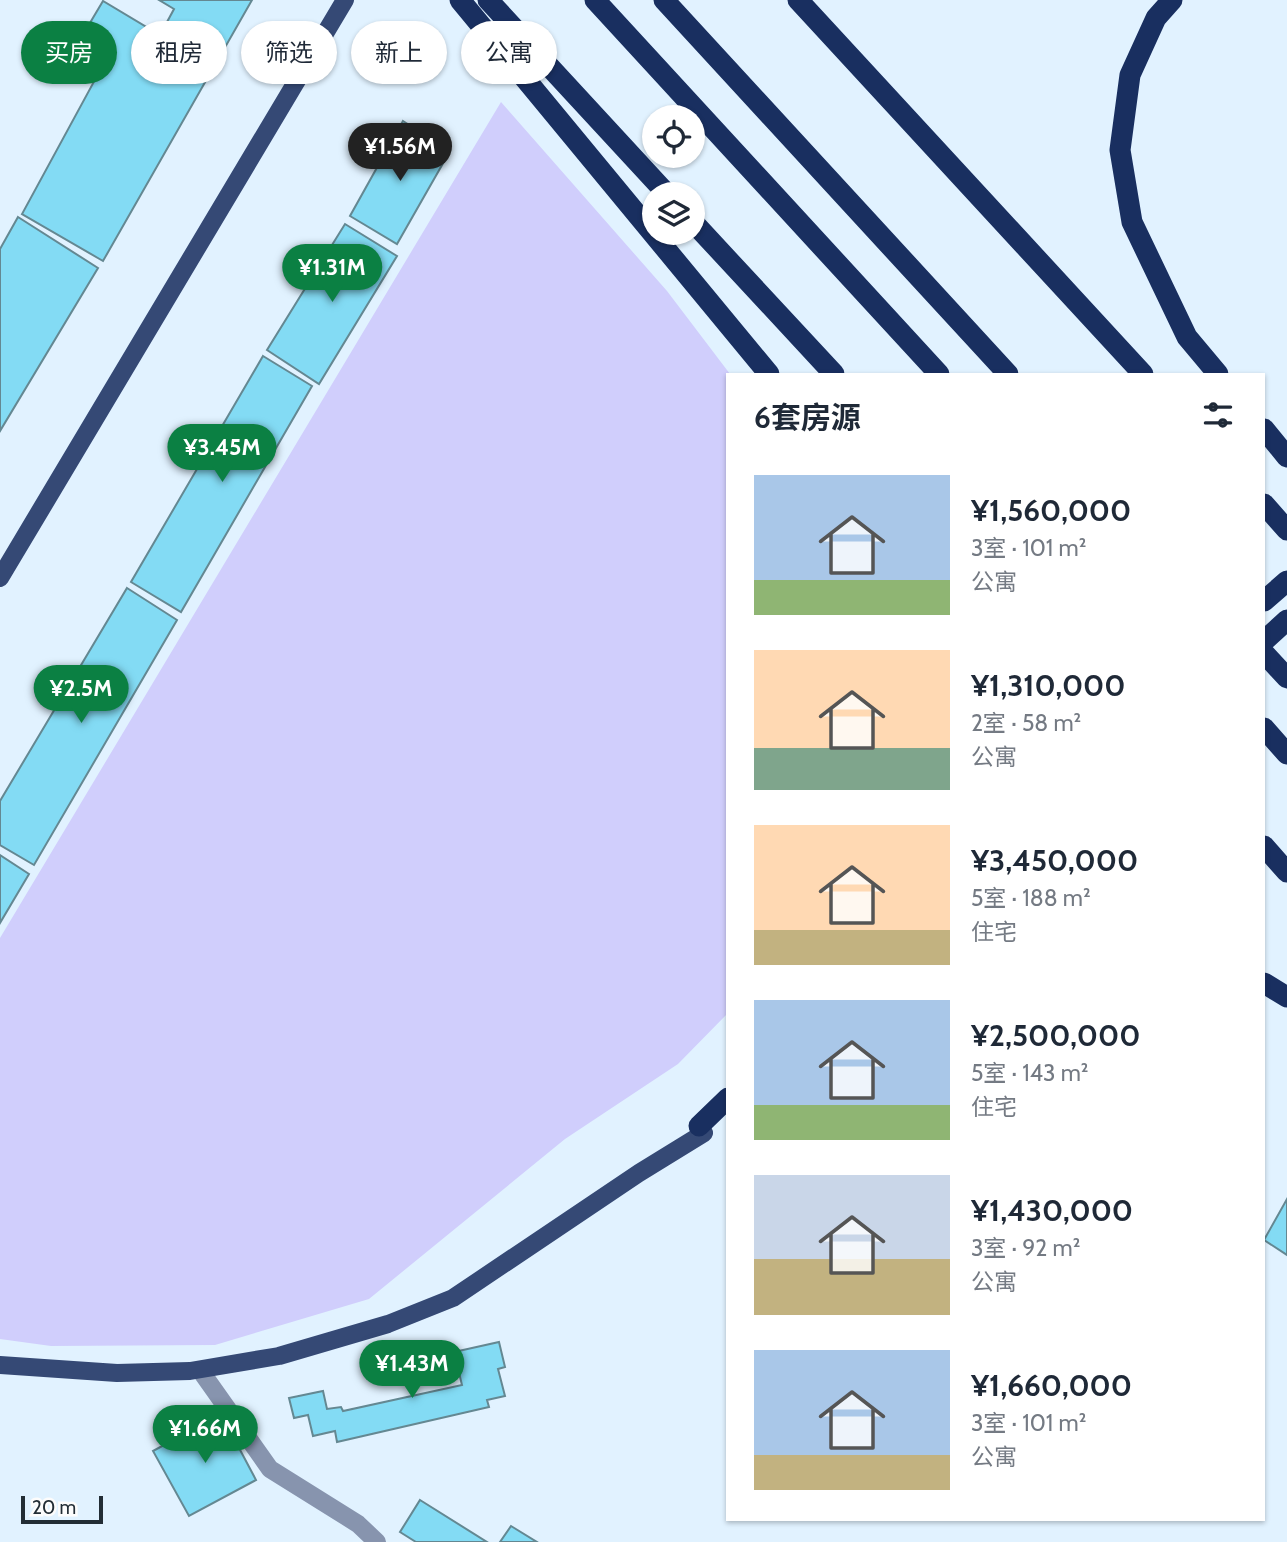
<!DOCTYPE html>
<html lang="zh">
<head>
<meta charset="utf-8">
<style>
  :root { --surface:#fff; --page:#f6f6f7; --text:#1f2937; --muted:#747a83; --accent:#0b8043 }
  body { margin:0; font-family:Cabin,"Noto Sans SC",sans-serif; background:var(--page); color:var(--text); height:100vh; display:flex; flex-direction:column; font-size:26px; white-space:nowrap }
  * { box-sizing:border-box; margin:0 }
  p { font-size:23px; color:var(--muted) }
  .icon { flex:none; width:38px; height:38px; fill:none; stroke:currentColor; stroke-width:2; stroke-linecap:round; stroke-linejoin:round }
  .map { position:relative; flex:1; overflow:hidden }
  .panel { position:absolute; left:726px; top:373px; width:539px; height:1148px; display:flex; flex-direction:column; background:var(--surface); border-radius:0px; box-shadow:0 2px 5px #0004 }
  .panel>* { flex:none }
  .top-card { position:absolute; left:21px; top:21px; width:600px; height:63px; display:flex; gap:14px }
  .tools { position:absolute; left:642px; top:105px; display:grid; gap:14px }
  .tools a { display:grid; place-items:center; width:63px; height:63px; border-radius:50%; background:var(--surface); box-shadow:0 2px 5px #0004; font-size:35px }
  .scale { position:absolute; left:21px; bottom:18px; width:82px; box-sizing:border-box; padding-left:7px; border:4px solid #222d35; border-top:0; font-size:19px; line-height:24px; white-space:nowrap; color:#222d35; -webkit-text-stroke:5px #fcfcfc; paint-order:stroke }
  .price { position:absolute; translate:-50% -60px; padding:0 16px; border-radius:24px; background:var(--accent); color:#fff; font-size:23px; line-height:46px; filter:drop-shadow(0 2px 4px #0008) }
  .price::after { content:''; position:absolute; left:50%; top:42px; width:21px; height:16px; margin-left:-10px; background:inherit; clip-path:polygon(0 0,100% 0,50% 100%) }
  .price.active { background:#222; color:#fff }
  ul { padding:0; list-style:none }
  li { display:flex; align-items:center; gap:21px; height:175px; padding:0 28px }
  li span { display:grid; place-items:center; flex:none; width:196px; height:140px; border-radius:0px; color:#555 }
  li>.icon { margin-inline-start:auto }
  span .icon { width:84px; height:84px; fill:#fffc; stroke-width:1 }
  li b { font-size:30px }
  h2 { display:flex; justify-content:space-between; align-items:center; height:84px; padding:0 28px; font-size:30px }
  .chip { padding:0 24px; border-radius:32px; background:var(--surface); box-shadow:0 2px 5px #0004; font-size:24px; line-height:63px }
  .chip.active { background:var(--accent); color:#fff }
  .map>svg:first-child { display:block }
  .green { fill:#d0cefc }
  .building { fill:#83dbf4; stroke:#648892; stroke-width:2 }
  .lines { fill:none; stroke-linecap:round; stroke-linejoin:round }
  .street { stroke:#8794ae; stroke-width:18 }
  .primary { stroke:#354975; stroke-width:18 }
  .highway { stroke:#192f60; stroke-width:21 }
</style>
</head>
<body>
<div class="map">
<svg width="1287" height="1542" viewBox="0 0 1287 1542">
  <rect width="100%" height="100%" fill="#e1f2ff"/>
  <polygon class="green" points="501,102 667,291 730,374 728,374 728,1013 678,1064 565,1139 369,1299 215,1345 51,1346 0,1339 0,938"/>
  <g class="building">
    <polygon points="159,0 252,0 103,261 22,214 109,54 81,38 103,1 160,35 174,9"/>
    <polygon points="403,121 450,151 397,244 350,216"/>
    <polygon points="18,217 98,268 0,431 0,249"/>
    <polygon points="345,224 397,256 319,384 267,350"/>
    <polygon points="263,356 312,386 181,612 131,582"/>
    <polygon points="127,588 177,620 34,865 0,845 0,801"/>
    <polygon points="0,855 29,874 0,923"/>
    <polygon points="1287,1199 1287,1255 1264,1240"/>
    <polygon points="499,1342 505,1367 498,1369 505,1396 487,1400 489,1407 337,1442 335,1431 313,1436 308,1415 294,1418 289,1398 323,1391 327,1409 341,1407 343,1411 462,1385 454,1352"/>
    <polygon points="221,1414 256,1480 189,1516 153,1451"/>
    <polygon points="420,1500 487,1542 416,1542 400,1532"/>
    <polygon points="511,1526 537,1542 500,1542"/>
  </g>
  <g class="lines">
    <polyline class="street" points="200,1370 270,1469 358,1524 377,1542"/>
    <g class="primary">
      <polyline points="0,578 345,0"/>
      <polyline points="0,1365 117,1373 190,1371 279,1356 388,1324 453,1298 639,1173 704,1133"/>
    </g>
    <g class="highway">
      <polyline points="460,0 769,374"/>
      <polyline points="488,0 667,194"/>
      <polyline points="595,0 939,374"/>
      <polyline points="664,0 1008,374"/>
      <polyline points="798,0 1143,374"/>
      <polyline points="1172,0 1156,18 1130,75 1120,150 1132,222 1187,337 1218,374"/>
      <polyline points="693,222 834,374"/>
      <polyline points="1264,429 1287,457"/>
      <polyline points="1264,504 1287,530"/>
      <polyline points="1264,601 1287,581"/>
      <polyline points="1264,641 1287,620"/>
      <polyline points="1264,653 1287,678"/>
      <polyline points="1264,728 1287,754"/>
      <polyline points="1264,846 1287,872"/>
      <polyline points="1264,983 1287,997"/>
      <polyline points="699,1126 728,1098"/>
    </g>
  </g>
</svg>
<div class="tools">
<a><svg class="icon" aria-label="locate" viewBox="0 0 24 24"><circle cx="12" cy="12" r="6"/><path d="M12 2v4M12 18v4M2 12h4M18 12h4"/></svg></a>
<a><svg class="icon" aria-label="layers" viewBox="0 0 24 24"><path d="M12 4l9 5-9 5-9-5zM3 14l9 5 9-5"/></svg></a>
</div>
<div class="scale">20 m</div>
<b class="price active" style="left:400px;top:183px">¥1.56M</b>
<b class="price" style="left:332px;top:304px">¥1.31M</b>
<b class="price" style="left:222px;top:484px">¥3.45M</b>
<b class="price" style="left:81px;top:725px">¥2.5M</b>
<b class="price" style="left:412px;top:1400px">¥1.43M</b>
<b class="price" style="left:205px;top:1465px">¥1.66M</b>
<div class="top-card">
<a class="chip active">买房</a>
<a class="chip">租房</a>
<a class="chip">筛选</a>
<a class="chip">新上</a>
<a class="chip">公寓</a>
</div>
<section class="panel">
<h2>6套房源<svg class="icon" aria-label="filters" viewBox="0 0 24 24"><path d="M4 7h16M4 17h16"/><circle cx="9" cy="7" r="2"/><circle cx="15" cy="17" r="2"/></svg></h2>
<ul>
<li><span style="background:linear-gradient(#a9c7e8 75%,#8fb573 0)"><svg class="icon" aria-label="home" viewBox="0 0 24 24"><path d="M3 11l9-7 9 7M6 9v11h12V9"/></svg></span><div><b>¥1,560,000</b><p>3室 · 101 m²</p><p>公寓</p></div></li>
<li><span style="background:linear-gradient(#ffd9b3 70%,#7fa58c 0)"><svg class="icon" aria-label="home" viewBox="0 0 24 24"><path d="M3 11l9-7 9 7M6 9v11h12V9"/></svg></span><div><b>¥1,310,000</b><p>2室 · 58 m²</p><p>公寓</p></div></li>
<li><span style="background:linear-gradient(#ffd9b3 75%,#c2b280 0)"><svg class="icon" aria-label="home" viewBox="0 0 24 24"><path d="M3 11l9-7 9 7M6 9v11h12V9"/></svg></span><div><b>¥3,450,000</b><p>5室 · 188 m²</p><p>住宅</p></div></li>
<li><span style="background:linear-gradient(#a9c7e8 75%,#8fb573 0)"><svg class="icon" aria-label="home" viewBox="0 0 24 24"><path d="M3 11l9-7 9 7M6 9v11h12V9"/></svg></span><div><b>¥2,500,000</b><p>5室 · 143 m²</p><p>住宅</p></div></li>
<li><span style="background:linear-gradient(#c9d6e8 60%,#c2b280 0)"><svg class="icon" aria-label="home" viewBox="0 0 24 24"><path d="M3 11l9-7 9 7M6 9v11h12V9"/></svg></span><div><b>¥1,430,000</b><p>3室 · 92 m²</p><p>公寓</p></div></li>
<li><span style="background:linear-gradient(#a9c7e8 75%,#c2b280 0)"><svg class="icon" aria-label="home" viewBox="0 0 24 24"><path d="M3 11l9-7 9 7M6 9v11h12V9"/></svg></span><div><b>¥1,660,000</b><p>3室 · 101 m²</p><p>公寓</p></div></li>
</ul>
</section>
</div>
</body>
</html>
